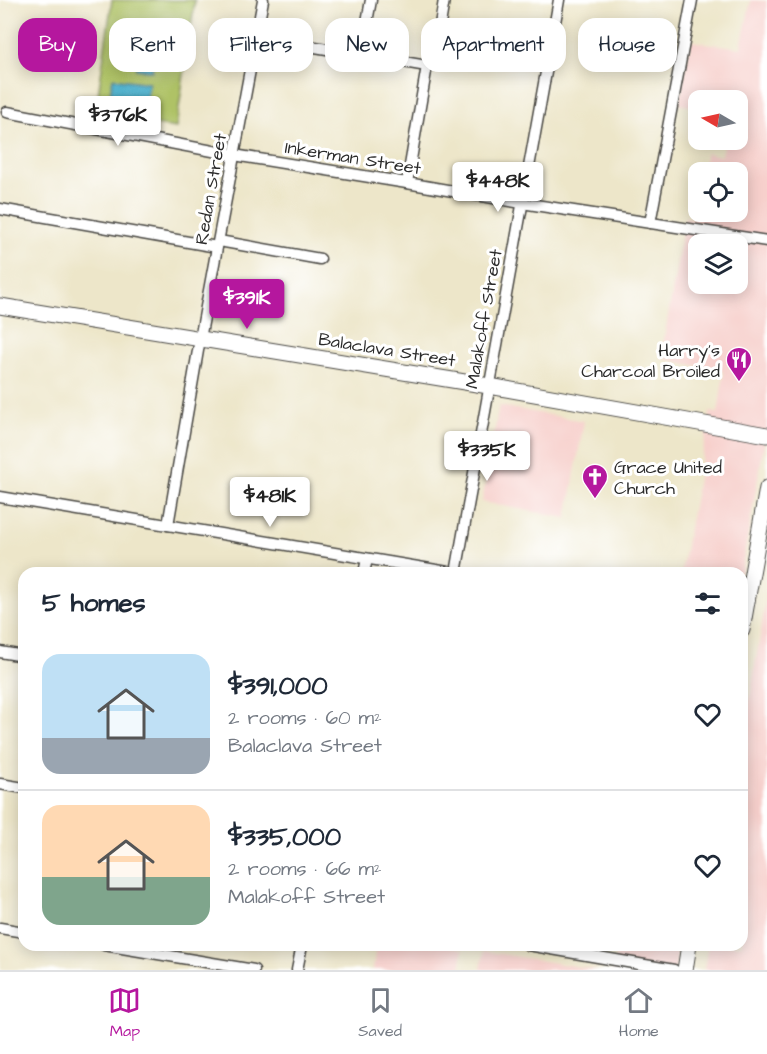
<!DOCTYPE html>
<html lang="en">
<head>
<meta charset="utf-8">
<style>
  :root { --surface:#fff; --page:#f6f6f7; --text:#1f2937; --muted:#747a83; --line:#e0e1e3; --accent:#b5179e }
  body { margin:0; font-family:"Architects Daughter",sans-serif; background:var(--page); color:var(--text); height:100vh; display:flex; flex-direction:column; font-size:22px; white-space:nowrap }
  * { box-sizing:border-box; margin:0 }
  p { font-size:20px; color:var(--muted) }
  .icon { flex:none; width:33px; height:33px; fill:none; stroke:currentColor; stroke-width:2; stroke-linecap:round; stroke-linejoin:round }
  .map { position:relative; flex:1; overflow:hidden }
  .details { position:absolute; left:18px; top:567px; width:730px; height:384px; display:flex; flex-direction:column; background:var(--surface); border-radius:18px; box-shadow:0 3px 15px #0003 }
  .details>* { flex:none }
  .hud { position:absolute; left:18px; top:18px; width:732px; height:54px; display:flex; gap:12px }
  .needle { width:39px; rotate:279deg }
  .tools { position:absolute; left:688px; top:90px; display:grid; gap:12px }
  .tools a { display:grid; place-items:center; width:60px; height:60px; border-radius:12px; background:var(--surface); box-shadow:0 3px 15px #0003; font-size:30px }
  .price { position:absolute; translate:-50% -51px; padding:0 14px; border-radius:6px; background:#fff; color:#222; font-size:20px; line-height:39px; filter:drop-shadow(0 2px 3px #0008) }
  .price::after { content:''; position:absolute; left:50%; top:36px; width:18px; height:14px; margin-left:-9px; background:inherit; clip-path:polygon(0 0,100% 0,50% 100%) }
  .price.selected { background:var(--accent); color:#fff }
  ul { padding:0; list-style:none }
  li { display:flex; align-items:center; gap:18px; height:150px; padding:0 24px }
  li+li { border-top:2px solid var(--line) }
  li span { display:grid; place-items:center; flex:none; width:168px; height:120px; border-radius:18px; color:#555 }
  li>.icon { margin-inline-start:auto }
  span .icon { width:72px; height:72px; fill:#fffc; stroke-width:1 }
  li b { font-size:26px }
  h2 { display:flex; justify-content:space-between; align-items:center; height:72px; padding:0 24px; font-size:26px }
  .pill { padding:0 21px; border-radius:18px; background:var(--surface); box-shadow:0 3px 15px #0003; font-size:21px; line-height:54px }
  .pill.selected { background:var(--accent); color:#fff }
  .dock { display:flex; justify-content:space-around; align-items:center; height:84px; border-top:2px solid var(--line); background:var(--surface); font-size:16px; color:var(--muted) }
  .dock a { display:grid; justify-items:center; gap:3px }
  .dock .selected { color:var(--accent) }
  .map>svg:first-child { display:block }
  .built { fill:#f7d0cc; fill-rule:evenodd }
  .green { fill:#afc266; stroke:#6d7648; stroke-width:1.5 }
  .water { fill:#4cafcb; stroke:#3c6d7b; stroke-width:1.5 }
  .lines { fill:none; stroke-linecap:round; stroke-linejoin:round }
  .street-casing { stroke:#484743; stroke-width:13 }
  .secondary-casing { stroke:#484743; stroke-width:17 }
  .street { stroke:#fff; stroke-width:10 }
  .secondary { stroke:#fff; stroke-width:15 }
  .labels { text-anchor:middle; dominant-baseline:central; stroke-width:6; stroke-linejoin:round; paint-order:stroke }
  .street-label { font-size:18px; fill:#2b2b2b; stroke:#fff }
  .poi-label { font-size:18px; fill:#2b2b2b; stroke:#fff; text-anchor:end }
</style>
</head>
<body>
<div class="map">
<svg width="767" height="970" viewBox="0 0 767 970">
  <rect width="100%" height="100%" fill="#fff"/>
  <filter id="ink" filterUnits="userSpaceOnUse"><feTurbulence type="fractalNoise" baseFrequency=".0167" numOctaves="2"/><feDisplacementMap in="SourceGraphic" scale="12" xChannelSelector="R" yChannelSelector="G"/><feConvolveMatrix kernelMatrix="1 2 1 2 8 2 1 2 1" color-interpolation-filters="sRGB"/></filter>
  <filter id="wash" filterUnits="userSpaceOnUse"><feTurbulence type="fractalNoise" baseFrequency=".008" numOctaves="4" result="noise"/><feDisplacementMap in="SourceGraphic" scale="24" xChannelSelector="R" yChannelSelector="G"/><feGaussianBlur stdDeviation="1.35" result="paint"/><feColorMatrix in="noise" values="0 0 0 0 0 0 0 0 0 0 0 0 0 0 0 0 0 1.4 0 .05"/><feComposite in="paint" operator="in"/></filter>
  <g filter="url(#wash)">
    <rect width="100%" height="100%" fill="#ede6c9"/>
    <g class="built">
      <path d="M751,0L767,1V428L741,573H681L710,412L718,413L724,372L661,358L685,217L695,219L699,194V212H738V172H703L706,153L721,156L725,140H738V100H699V108L679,104L691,41L741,48ZM699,244H738V284H699Z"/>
      <polygon points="499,406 584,421 567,518 482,502"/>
      <polygon points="767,593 767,970 704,970 708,945 742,945 743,740"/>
      <polygon points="376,945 441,945 463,949 460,970 373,970"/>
      <polygon points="617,945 679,945 675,970 613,970"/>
      <polygon points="484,951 598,970 481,970"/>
    </g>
    <polygon class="green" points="112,0 195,0 176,128 95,116"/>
    <g class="water">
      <polygon points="137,56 154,58 152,71 136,69"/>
      <polygon points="113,78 149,83 146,101 110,95"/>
    </g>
  </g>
  <g filter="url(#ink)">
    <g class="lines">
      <defs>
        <g id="street">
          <polyline points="256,37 427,66"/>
          <polyline points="361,55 371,0"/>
          <polyline points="7,112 234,155 407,183 522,203 767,241"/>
          <polyline points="407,183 427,66 438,37 444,0"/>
          <polyline points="0,209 217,247"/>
          <polyline points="650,223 692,0"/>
          <polyline points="219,241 320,259"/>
          <polyline points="0,497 454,573"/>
          <polyline points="168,525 200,339 263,0"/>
          <polyline points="364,573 367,559"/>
          <polyline points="456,573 559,0"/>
          <polyline points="0,652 24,656"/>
          <polyline points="0,784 24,788"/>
          <polyline points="0,928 24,932"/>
          <polyline points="104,945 254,970"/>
          <polyline points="528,945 674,970"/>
          <polyline points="297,970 302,945"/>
        </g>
        <g id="secondary">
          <polyline points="0,306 489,386 767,435"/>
          <polyline points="742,630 767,488"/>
          <polyline points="685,970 689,945"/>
        </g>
      </defs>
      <use href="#street" class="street-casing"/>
      <use href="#secondary" class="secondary-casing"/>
      <use href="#street" class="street"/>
      <use href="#secondary" class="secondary"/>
    </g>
  </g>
  <defs>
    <symbol id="restaurant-pin" viewBox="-11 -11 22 30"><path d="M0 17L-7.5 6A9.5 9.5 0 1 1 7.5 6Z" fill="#b5179e" stroke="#fff"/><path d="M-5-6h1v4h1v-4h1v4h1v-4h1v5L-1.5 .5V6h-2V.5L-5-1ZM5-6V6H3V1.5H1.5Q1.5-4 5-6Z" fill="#fff"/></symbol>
    <symbol id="church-pin" viewBox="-11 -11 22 30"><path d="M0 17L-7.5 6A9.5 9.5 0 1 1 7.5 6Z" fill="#b5179e" stroke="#fff"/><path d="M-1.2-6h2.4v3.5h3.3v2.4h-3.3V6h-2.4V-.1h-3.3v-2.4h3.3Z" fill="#fff"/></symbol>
  </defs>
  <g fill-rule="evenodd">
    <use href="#restaurant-pin" x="724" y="345" width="30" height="40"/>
    <use href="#church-pin" x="580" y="462" width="30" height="40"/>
  </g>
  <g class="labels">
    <g class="street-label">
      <text transform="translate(353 158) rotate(9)">Inkerman Street</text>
      <text transform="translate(211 189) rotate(-80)">Redan Street</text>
      <text transform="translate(484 319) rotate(-80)">Malakoff Street</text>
      <text transform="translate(387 350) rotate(9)">Balaclava Street</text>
    </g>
    <g class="poi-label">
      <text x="720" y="350">Harry's<tspan x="720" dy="21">Charcoal Broiled</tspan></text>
      <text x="614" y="467" text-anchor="start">Grace United<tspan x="614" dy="21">Church</tspan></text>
    </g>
  </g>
</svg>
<div class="tools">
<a><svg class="needle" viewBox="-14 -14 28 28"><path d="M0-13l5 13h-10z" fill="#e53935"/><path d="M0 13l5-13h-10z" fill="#747a83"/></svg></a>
<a><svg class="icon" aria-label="locate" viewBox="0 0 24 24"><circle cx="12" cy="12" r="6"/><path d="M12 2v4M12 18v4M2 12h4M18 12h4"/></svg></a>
<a><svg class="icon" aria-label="layers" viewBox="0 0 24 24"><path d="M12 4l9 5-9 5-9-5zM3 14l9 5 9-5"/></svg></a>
</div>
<b class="price" style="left:118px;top:147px">$376K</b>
<b class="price" style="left:498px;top:213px">$448K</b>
<b class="price selected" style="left:247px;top:330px">$391K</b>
<b class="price" style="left:487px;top:482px">$335K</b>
<b class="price" style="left:270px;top:528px">$481K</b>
<div class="hud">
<a class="pill selected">Buy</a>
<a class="pill">Rent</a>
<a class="pill">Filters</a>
<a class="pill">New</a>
<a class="pill">Apartment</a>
<a class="pill">House</a>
</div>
<section class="details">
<h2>5 homes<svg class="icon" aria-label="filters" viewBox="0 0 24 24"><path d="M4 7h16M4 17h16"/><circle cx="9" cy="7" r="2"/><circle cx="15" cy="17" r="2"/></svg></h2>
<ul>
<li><span style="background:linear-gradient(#bfe0f5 70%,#9aa5b1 0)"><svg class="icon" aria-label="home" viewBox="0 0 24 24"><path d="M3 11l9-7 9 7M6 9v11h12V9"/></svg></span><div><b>$391,000</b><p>2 rooms · 60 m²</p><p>Balaclava Street</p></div><svg class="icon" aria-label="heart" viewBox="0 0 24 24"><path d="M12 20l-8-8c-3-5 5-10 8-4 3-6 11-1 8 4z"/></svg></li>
<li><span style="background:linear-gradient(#ffd9b3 60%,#7fa58c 0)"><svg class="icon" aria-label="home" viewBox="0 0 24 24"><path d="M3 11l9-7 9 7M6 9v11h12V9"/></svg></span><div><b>$335,000</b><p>2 rooms · 66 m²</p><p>Malakoff Street</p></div><svg class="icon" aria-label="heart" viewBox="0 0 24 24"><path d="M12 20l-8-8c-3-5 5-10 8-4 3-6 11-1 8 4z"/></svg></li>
</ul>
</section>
</div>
<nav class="dock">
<a class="selected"><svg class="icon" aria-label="map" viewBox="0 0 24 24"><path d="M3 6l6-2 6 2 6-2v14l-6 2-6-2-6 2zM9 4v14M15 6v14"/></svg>Map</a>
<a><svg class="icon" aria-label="saved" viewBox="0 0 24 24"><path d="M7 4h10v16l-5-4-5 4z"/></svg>Saved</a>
<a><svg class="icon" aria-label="home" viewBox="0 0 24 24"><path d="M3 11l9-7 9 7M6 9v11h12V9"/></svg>Home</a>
</nav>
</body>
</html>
